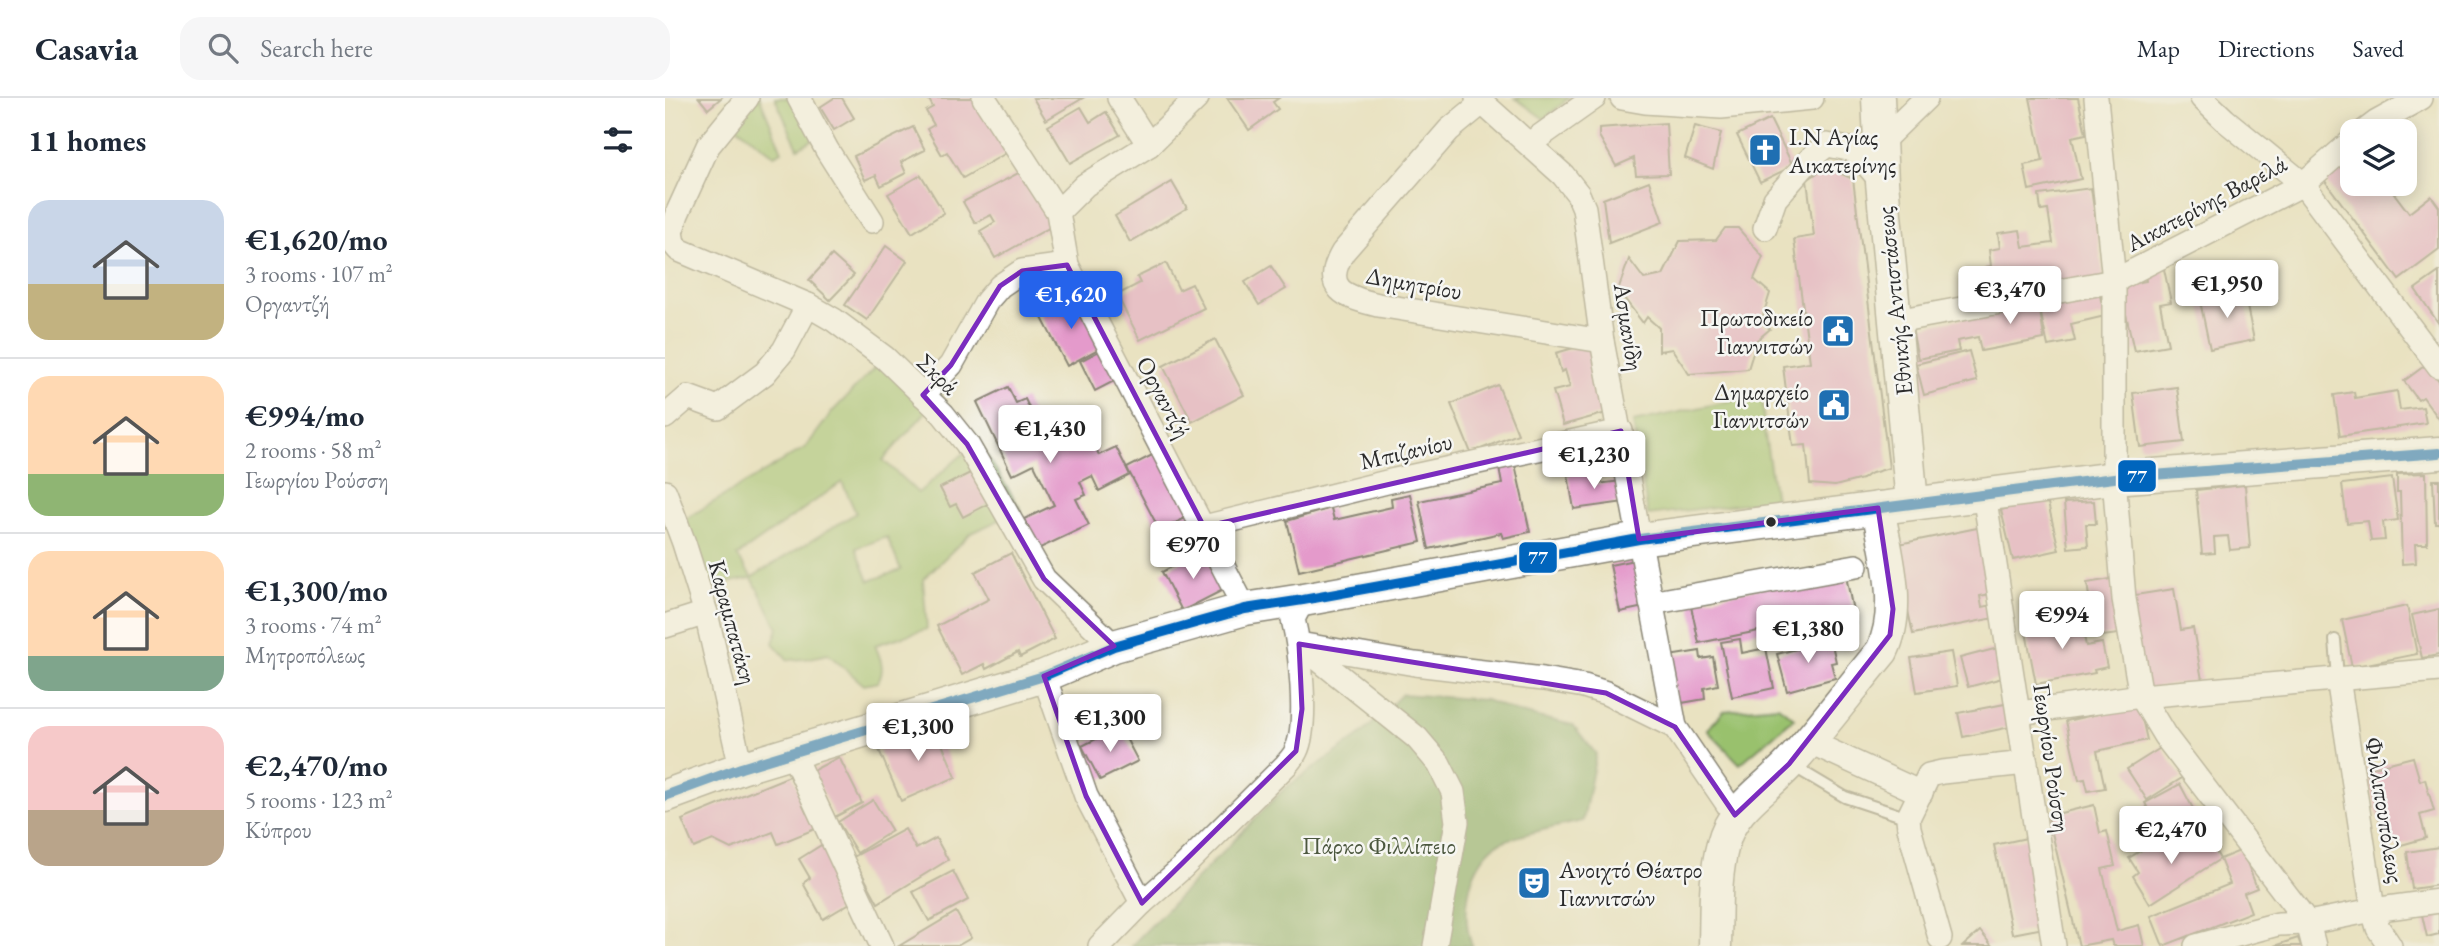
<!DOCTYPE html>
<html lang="en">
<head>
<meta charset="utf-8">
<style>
  :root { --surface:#fff; --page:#f6f6f7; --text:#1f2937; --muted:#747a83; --line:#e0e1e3; --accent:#2563eb }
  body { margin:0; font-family:"EB Garamond",serif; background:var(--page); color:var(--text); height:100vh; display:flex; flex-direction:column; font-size:26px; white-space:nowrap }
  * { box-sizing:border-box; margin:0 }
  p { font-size:23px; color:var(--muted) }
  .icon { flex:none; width:38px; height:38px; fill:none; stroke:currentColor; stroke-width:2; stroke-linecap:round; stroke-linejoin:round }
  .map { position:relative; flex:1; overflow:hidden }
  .side { display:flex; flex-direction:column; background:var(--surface); width:665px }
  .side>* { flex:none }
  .fabs { position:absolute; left:1675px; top:21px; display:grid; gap:14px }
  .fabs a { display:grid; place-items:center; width:77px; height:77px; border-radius:14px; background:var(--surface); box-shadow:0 4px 18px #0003; font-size:35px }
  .price { position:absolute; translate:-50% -60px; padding:0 16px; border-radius:7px; background:#fff; color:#222; font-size:23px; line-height:46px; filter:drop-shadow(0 2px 4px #0008) }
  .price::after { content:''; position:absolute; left:50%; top:42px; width:21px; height:16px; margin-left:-10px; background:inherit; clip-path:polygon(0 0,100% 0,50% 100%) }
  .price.current { background:var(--accent); color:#fff }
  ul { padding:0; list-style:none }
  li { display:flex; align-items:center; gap:21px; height:175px; padding:0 28px }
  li+li { border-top:2px solid var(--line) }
  li span { display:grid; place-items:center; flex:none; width:196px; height:140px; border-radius:21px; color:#555 }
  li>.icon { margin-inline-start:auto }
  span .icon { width:84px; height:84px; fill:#fffc; stroke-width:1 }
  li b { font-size:30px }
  h2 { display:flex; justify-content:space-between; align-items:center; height:84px; padding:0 28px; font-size:30px }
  header { display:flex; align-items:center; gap:42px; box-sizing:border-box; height:98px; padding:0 35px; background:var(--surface); border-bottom:2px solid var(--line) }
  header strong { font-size:33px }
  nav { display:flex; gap:38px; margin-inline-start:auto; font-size:24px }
  .search { width:490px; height:63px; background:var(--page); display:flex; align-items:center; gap:18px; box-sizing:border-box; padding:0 24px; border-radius:21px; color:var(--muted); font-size:26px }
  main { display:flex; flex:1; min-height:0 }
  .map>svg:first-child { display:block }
  .green { fill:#99c16d; stroke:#62764c; stroke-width:2; fill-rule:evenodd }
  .forest { fill:#7aa760; stroke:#526946; stroke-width:2 }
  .building { fill:#e49acb }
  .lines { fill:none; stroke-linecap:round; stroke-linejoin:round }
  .lane-casing { stroke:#8a8676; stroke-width:14 }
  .street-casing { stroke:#8a8676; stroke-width:26 }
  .secondary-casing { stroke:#8a8676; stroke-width:35 }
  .lane { stroke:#fff; stroke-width:10 }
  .street { stroke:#fff; stroke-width:23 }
  .secondary { stroke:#fff; stroke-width:32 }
  .bus-1-casing { stroke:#f6f6f2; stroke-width:16 }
  .bus-1 { stroke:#0065bd; stroke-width:10 }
  .marked { fill:none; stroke:#7b2cbf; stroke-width:5; stroke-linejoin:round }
  .bus-dot { fill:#2b2b2b; stroke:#f6f6f2; stroke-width:2.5 }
  .labels { text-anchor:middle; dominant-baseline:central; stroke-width:5; stroke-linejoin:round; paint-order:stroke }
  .poi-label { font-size:24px; fill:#2b2b2b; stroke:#f6f6f2; text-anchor:start }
  .street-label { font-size:24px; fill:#2b2b2b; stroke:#f6f6f2 }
  .park-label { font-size:24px; fill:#4c583f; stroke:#f6f6f2 }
  .line-badge { stroke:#f6f6f2; stroke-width:2.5 }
  .badge-label { font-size:19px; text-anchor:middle; font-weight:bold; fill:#fff }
</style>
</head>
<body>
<header>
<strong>Casavia</strong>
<div class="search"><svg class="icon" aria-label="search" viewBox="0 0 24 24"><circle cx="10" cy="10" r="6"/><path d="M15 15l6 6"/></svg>Search here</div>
<nav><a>Map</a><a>Directions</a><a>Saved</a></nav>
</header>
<main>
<section class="side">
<h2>11 homes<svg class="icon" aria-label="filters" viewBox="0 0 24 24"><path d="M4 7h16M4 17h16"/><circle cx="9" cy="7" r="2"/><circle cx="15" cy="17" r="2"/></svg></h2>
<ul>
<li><span style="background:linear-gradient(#c9d6e8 60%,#c2b280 0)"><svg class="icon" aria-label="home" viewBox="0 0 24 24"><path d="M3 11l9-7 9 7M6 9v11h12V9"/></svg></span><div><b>€1,620/mo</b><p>3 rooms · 107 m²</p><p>Οργαντζή</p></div></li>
<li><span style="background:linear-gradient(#ffd9b3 70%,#8fb573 0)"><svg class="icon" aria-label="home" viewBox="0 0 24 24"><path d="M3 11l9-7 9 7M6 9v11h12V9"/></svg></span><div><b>€994/mo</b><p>2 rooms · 58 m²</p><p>Γεωργίου Ρούσση</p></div></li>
<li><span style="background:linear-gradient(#ffd9b3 75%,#7fa58c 0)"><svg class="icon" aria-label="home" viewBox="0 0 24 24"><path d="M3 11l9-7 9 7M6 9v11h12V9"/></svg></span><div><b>€1,300/mo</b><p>3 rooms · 74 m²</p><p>Μητροπόλεως</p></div></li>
<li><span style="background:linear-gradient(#f6c9c9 60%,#b9a48a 0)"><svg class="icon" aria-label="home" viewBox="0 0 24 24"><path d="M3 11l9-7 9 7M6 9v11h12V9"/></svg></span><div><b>€2,470/mo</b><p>5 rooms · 123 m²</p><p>Κύπρου</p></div></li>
</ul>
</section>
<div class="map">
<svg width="1774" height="848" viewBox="0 0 1774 848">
  <rect width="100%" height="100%" fill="#f6f6f2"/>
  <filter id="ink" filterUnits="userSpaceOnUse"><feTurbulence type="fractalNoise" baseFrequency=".0143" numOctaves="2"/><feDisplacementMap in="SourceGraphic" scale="14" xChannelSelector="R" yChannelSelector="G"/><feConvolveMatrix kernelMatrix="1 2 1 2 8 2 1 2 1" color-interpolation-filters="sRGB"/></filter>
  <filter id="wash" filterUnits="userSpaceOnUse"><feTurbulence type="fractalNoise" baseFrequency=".00686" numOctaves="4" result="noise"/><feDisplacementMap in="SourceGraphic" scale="28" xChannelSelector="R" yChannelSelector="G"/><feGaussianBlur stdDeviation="1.57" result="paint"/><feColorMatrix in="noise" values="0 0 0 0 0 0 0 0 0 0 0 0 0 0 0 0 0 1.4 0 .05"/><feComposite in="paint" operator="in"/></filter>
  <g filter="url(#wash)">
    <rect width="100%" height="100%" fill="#e9e2c1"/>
    <g class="green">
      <polygon points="82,0 95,0 117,53 109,57 64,23"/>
      <polygon points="110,0 134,0 154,38 133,50"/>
      <polygon points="850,0 904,0 879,21"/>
      <path d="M225,254L276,297L218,362L253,395L313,343L356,412L306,435L258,481L262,531L210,547C215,559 221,571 213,584L199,587L163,556L140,561L123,562L108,545L113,530L87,480L34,490L12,426L141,349L168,313ZM177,384L191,415L87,479L72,458ZM222,439L236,472L204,483L191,450Z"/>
      <polygon points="1097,296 1099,331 1110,402 983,417 968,324"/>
      <polygon points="1113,608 1129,620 1075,666 1042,632 1059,613"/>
    </g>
    <path class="forest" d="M737,596L821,602L855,615L908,627L931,656L918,723C900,727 841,739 829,748C802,771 796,817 807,848H466L619,691L697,636Z"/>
    <g id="blocks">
      <g class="building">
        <polygon points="34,0 56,0 43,11"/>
        <polygon points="169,0 177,0 189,20 169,32 155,9"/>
        <polygon points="263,0 311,0 343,54 298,80 282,54 277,57 262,31 269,27 261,13 268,9"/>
        <polygon points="368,0 418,0 381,22"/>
        <polygon points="562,0 614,0 608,4 613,11 584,32"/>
        <polygon points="1365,0 1413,0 1421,36 1407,39 1416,81 1364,92 1359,67 1378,63"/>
        <polygon points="416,9 425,24 441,14 455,37 405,65 383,28"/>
        <polygon points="1105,21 1128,68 1095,84 1072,37"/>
        <polygon points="1001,25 1004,76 971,77 969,60 951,68 934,38 934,30"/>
        <polygon points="1030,28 1056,35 1048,71 1020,60"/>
        <polygon points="248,29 260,52 236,64 241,75 216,88 211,77 200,82 189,58"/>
        <polygon points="1687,51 1687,86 1722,86 1744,115 1766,98 1774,109 1774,152 1734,182 1654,75"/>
        <polygon points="1161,69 1188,81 1224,370 1204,376 1197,381 1170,388 1145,386 1141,347 1128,348 1118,268 1145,264 1129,141 1149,138 1142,82"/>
        <polygon points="359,72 389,127 330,160 315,133 330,124 326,117 310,125 298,104"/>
        <polygon points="256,77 279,115 247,135 223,96"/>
        <polygon points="984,83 998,124 944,145 938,101"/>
        <polygon points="507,84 522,110 465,144 450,118"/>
        <polygon points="1426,90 1439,182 1372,191 1371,177 1362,178 1364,188 1323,194 1320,169 1326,168 1324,152 1335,150 1333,135 1355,132 1358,149 1388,145 1383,112 1376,113 1374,97"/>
        <polygon points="1060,130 1073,130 1098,159 1089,181 1105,195 1096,224 1105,231 1092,242 1083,271 1024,276 1007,251 994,253 994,230 982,219 978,225 953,192 964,161 979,181 998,177 1015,143 1051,142"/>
        <polygon points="221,148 242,163 202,222 180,207"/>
        <polygon points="167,157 189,177 165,202 144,182"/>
        <polygon points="501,165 514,192 527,186 539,210 475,242 452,197 475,185 472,179"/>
        <polygon points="606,168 621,191 594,207 580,184"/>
        <polygon points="1499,171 1506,204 1495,206 1503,247 1469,253 1455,188 1481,183 1480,175"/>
        <polygon points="1774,174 1774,226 1750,191"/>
        <polygon points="1434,194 1440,218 1406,226 1410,243 1383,248 1375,212 1379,241 1316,253 1313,239 1292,243 1294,253 1253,261 1247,230"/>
        <polygon points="1579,194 1589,242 1545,251 1535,203"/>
        <polygon points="410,198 437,249 402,268 375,216"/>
        <polygon points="550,241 579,297 527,324 498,268"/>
        <polygon points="926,245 945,314 898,327 888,293 905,289 900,272 896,274 891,255"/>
        <polygon points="442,249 457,279 430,293 415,263"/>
        <polygon points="1304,253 1312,283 1259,297 1251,266"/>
        <polygon points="1762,266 1774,283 1774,321 1758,299 1753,302 1739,283"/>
        <polygon points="833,287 853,336 806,355 786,306"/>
        <polygon points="343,289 351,305 360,301 384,351 422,333 434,357 451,349 465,377 434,393 427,378 415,384 421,397 411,401 424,427 373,451 359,421 389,407 369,366 347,377 312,304"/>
        <polygon points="1512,289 1519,344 1475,349 1468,295"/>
        <polygon points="1732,293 1735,312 1758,309 1761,325 1675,338 1669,297 1689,294 1690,300"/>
        <polygon points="495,353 528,416 495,433 462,370"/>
        <polygon points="849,362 865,434 838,440 836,435 764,451 754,403 837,386 833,365"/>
        <polygon points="313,371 329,403 298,419 291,406 285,409 275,390"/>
        <polygon points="930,373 932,386 957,383 960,404 909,411 903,377"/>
        <polygon points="1761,375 1762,446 1750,446 1751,465 1737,466 1735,394 1732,394 1732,376"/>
        <polygon points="1727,380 1733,422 1718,424 1720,442 1706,443 1703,423 1682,425 1677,386"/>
        <polygon points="1768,382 1774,382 1774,425 1770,425"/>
        <polygon points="1580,387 1585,450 1565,452 1563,438 1549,439 1550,455 1537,456 1531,392"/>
        <polygon points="745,396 756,444 634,473 622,423 666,410 669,422 727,409 726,400"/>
        <polygon points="1382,401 1394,452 1348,462 1336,412"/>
        <polygon points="1429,403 1431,426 1421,426 1423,448 1403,450 1399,405"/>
        <polygon points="1317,429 1330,495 1315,498 1317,509 1332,506 1334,519 1248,536 1229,447"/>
        <polygon points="538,452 558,492 517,513 497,474"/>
        <polygon points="346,455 390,541 355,559 353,554 321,571 319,566 297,577 272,528 324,501 310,474"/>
        <polygon points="974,461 984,508 955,514 945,467"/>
        <polygon points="1180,473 1191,528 1120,540 1118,528 1034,545 1025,504"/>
        <polygon points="1446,481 1454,536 1430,539 1422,485"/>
        <polygon points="1509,491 1516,532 1528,530 1537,582 1479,591 1464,498"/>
        <polygon points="1742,508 1752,556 1687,569 1677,522"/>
        <polygon points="1774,511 1774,557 1757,560 1747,517"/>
        <polygon points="1415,518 1421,548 1437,545 1442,569 1429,572 1430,575 1371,586 1360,529"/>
        <polygon points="1075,541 1077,555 1101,550 1109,590 1067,599 1056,544"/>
        <polygon points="1166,542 1171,564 1166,565 1170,580 1122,593 1112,556"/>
        <polygon points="1337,549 1345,578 1303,589 1295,560"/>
        <polygon points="1035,553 1036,561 1048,559 1053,587 1039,590 1040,601 1011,606 1004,558"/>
        <polygon points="1286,554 1292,588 1252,594 1246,560"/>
        <polygon points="1345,605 1350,628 1298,639 1293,615"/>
        <polygon points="1474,607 1482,642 1432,653 1440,690 1423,693 1420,681 1414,682 1401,623"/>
        <polygon points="269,627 291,679 236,703 214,652"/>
        <polygon points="455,629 473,663 435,682 417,648"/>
        <polygon points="1497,649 1517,680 1482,702 1462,671"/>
        <polygon points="174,659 197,705 170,719 147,673"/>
        <polygon points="1748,659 1755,683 1760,681 1769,713 1755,717 1761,740 1722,751 1701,671"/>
        <polygon points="127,677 150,731 113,746 108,734 66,751 48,742 29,750 17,722"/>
        <polygon points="1515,686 1532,718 1486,743 1476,726 1488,720 1480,705"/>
        <polygon points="208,702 227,733 192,755 173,724"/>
        <polygon points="1429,707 1435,735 1442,733 1450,768 1437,771 1452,833 1474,827 1479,848 1448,848 1446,842 1414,848 1383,718"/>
        <polygon points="240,731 251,751 271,740 283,762 213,805 188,759"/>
        <polygon points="1539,734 1555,761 1485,806 1468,778 1473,774 1464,760 1494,741 1503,756"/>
        <polygon points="1366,739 1384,829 1347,836 1329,747"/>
        <polygon points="158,746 190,802 158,821 138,785 145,780 134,761"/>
        <polygon points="1774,749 1774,787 1747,791 1742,754"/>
        <polygon points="1577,752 1592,790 1579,795 1586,814 1498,848 1486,818 1565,786 1555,761"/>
        <polygon points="288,773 303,802 264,823 248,794"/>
        <polygon points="1774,813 1774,836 1762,839 1757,817"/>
        <polygon points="291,814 306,840 292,848 234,848"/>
        <polygon points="1315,833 1327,848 1298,848"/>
        <polygon points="1633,840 1636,848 1609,848"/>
      </g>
    </g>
  </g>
  <g filter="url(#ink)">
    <use href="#blocks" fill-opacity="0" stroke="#8a8676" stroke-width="2"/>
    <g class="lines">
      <defs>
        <g id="lane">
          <polyline points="1670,542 1673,580"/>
          <polyline points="1128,668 1180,699 1243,720"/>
        </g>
        <g id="street">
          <polyline points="82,0 43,48 12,116 6,134 8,145 14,152 143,207 169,222 220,260 278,316 302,346 379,481 449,548"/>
          <polyline points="134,0 162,52 207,123"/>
          <polyline points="319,0 393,114 402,167 580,511"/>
          <polyline points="454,0 484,47"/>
          <polyline points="812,0 898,77 913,96 919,110 937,243 1010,629"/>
          <polyline points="957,0 980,4 1056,9 1147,0"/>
          <polyline points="1431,0 1449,183 1449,380 1459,501 1476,598 1500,638 1643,825 1649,848"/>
          <polyline points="1537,0 1560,22 1638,86 1774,268"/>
          <path d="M818,4L784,32L678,154C656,191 680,199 713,207L937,243"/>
          <polyline points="1700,33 1712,24 1756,0"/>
          <polyline points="1215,45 1261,0"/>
          <polyline points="864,46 929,0"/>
          <polyline points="393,114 420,87 484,47 532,0"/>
          <polyline points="1100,130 1110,101 1148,58 1162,47 1189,52 1217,84"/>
          <polyline points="1231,223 1449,183 1638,86 1687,43"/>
          <polyline points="258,297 286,267 322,203 335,188 357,173 402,167"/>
          <polyline points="0,319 23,299 53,310 100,275 119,252 143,207"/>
          <polyline points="0,394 19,445 41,515 76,670"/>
          <polyline points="1319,396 1389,848"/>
          <polyline points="539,429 730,382 956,333"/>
          <polyline points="986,505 1191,468"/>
          <polyline points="0,528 41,515"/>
          <polyline points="634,546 750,566 878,581 919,588 941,595 1010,629 1070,717"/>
          <polyline points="637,548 752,640 774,666 788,694 792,724 770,848"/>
          <polyline points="379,578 421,698 477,805"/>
          <polyline points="1673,580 1708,812 1713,830 1725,848"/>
          <polyline points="1355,615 1476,598 1774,572"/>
          <polyline points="1143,643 1256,695"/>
          <polyline points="127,655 217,848"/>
          <polyline points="1275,840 1244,730 1243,720 1264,677 1277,674 1361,665"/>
          <path d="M435,848L477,805L517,770L621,667C624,663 629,658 631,653C644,627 635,550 628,521L638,502"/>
          <polyline points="1531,848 1613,826 1643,825 1708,812 1774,803"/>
        </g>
        <g id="secondary">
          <polyline points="1213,0 1217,84 1247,405"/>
          <polyline points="0,698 76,670 379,578 449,548 580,511 638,502 974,441 1449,380 1774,355"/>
          <path d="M1050,848C1051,815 1049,779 1058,746C1067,709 1100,692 1125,665C1157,630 1186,590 1217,553C1238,510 1221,456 1213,410"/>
        </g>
      </defs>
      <use href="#lane" class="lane-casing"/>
      <use href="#street" class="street-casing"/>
      <use href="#secondary" class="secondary-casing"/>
      <use href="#lane" class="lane"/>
      <use href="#street" class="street"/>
      <use href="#secondary" class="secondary"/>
      <defs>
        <polyline id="bus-1" points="0,698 76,670 379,578 449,548 580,511 638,502 974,441 1449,380 1774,355"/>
      </defs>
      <use href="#bus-1" class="bus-1-casing"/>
      <use href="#bus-1" class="bus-1"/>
    </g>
  </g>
  <path d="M0 0H1774V848H0ZM402,167L539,429L956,333L974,441L1213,410L1228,511L1225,537L1124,666L1070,717L1010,629L941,595L634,546L637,611L631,653L477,805L421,698L379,578L449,548L379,481L302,346L258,297L286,267L335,188L357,173Z" fill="#e9e2c1" fill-opacity=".55" fill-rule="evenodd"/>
  <path class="marked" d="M402,167L539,429L956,333L974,441L1213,410L1228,511L1225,537L1124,666L1070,717L1010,629L941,595L634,546L637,611L631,653L477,805L421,698L379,578L449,548L379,481L302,346L258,297L286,267L335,188L357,173Z"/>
  <defs>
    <symbol id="church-square" viewBox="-11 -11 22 22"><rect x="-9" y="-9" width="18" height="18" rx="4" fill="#1f6fb2" stroke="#f6f6f2"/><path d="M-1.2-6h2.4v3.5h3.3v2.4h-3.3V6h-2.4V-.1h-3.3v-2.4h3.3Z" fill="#fff"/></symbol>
    <symbol id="civic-square" viewBox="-11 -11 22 22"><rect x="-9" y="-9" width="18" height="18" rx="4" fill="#1f6fb2" stroke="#f6f6f2"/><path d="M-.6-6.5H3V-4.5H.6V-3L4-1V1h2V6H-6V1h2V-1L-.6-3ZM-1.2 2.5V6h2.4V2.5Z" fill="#fff"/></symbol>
    <symbol id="theatre-square" viewBox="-11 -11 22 22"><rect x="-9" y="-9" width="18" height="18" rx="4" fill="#1f6fb2" stroke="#f6f6f2"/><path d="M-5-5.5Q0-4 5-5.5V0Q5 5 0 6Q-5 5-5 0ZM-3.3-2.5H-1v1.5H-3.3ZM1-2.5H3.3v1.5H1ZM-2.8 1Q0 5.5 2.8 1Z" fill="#fff"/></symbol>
  </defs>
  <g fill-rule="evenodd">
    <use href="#church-square" x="1081" y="33" width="38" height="38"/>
    <use href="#civic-square" x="1154" y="214" width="38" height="38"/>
    <use href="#civic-square" x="1150" y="288" width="38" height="38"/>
    <use href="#theatre-square" x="850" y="766" width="38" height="38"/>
  </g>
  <circle class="bus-dot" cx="1106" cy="424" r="6"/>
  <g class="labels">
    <g class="poi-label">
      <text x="1124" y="38">Ι.Ν Αγίας<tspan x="1124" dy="28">Αικατερίνης</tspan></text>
      <text x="1148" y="219" text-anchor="end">Πρωτοδικείο<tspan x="1148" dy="28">Γιαννιτσών</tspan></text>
      <text x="1144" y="293" text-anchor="end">Δημαρχείο<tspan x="1144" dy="28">Γιαννιτσών</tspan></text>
      <text x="894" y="771">Ανοιχτό Θέατρο<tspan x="894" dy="28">Γιαννιτσών</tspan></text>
    </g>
    <g class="street-label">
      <text transform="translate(1541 105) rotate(-28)">Αικατερίνης Βαρελά</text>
      <text transform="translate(749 185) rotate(10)">Δημητρίου</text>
      <text transform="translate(1229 203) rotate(-96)">Εθνικής Αντιστάσεως</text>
      <text transform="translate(964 229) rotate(81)">Ασμανίδη</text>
      <text transform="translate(273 276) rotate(44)">Σκρά</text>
      <text transform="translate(499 299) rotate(62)">Οργαντζή</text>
      <text transform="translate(741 353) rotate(-13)">Μπιζανίου</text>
      <text transform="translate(68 524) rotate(75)">Καραμπατάκη</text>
      <text transform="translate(1387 660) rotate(82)">Γεωργίου Ρούσση</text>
      <text transform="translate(1720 712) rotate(81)">Φιλλιπουπόλεως</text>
    </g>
    <g class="park-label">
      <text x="714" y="747">Πάρκο Φιλλίπειο</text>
    </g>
  </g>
  <g class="line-badge">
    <rect x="1452" y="361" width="40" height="34" rx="7" fill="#0065bd"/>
    <rect x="853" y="443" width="40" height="33" rx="7" fill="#0065bd"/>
  </g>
  <g class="badge-label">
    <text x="1472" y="385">77</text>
    <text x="873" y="466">77</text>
  </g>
</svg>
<div class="fabs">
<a><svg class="icon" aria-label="layers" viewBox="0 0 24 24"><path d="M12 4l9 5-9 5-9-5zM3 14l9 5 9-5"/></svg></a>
</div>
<b class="price" style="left:1562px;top:222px">€1,950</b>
<b class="price" style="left:1345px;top:228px">€3,470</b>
<b class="price current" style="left:406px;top:233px">€1,620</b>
<b class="price" style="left:385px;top:367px">€1,430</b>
<b class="price" style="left:929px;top:393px">€1,230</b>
<b class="price" style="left:528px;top:483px">€970</b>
<b class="price" style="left:1397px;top:553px">€994</b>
<b class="price" style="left:1143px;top:567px">€1,380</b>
<b class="price" style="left:445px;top:656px">€1,300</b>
<b class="price" style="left:253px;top:665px">€1,300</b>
<b class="price" style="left:1506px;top:768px">€2,470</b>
</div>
</main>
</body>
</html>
